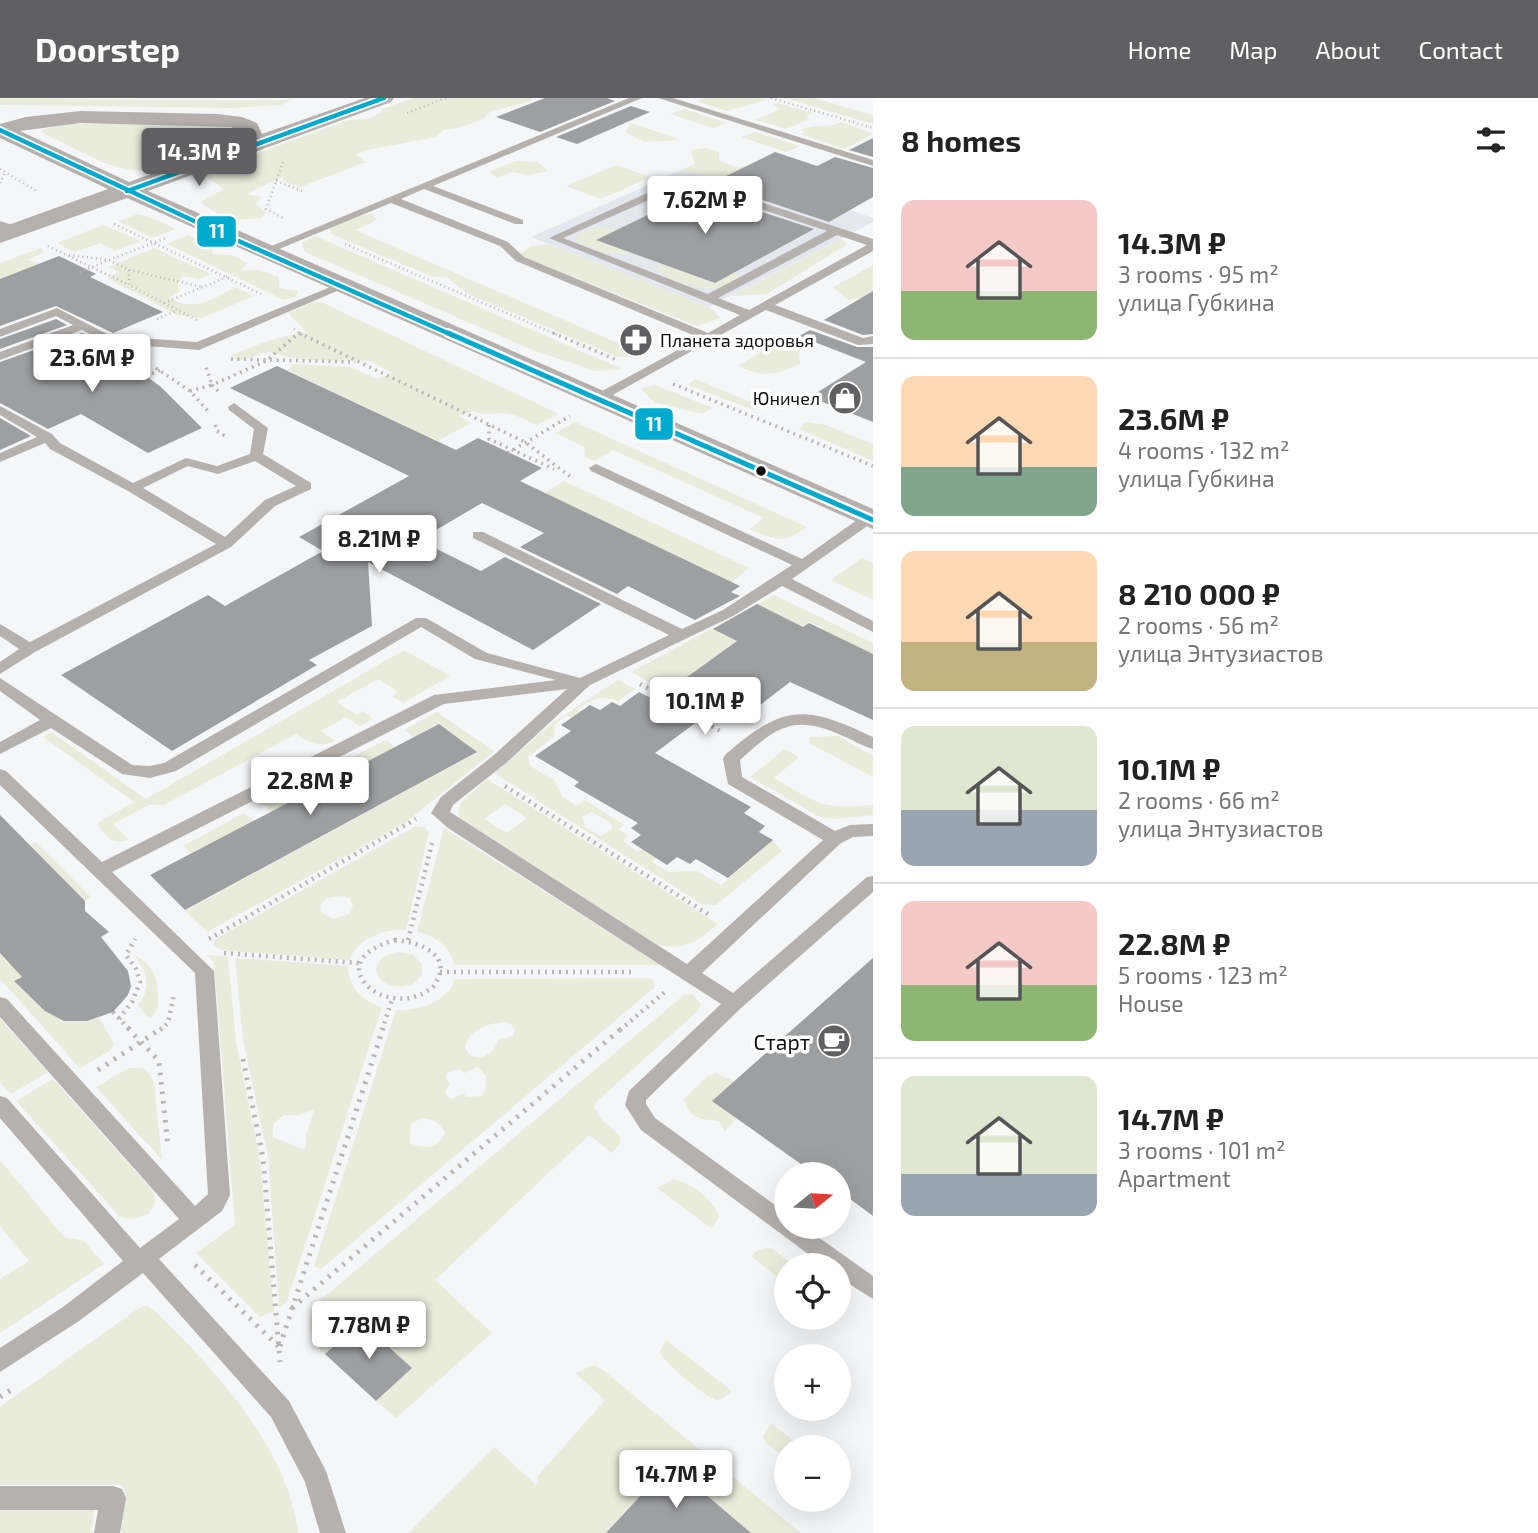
<!DOCTYPE html>
<html lang="en">
<head>
<meta charset="utf-8">
<style>
  :root { --surface:#fff; --page:#f6f6f6; --text:#222; --muted:#767676; --line:#e0e0e0; --accent:#606062 }
  body { margin:0; font-family:"Exo 2",sans-serif; background:var(--page); color:var(--text); height:100vh; display:flex; flex-direction:column; font-size:26px; white-space:nowrap }
  * { box-sizing:border-box; margin:0 }
  p { font-size:23px; color:var(--muted) }
  .icon { flex:none; width:38px; height:38px; fill:none; stroke:currentColor; stroke-width:2; stroke-linecap:round; stroke-linejoin:round }
  .map { position:relative; flex:1; overflow:hidden }
  .side { display:flex; flex-direction:column; background:var(--surface); width:665px }
  .side>* { flex:none }
  .needle { width:46px; rotate:72deg }
  .fabs { position:absolute; left:774px; top:1064px; display:grid; gap:14px }
  .fabs a { display:grid; place-items:center; width:77px; height:77px; border-radius:50%; background:var(--surface); box-shadow:0 7px 28px #0002; font-size:35px }
  .price { position:absolute; translate:-50% -60px; padding:0 16px; border-radius:7px; background:#fff; color:#222; font-size:23px; line-height:46px; filter:drop-shadow(0 2px 4px #0008) }
  .price::after { content:''; position:absolute; left:50%; top:42px; width:21px; height:16px; margin-left:-10px; background:inherit; clip-path:polygon(0 0,100% 0,50% 100%) }
  .price.current { background:var(--accent); color:#fff }
  ul { padding:0; list-style:none }
  li { display:flex; align-items:center; gap:21px; height:175px; padding:0 28px }
  li+li { border-top:2px solid var(--line) }
  li span { display:grid; place-items:center; flex:none; width:196px; height:140px; border-radius:14px; color:#555 }
  li>.icon { margin-inline-start:auto }
  span .icon { width:84px; height:84px; fill:#fffc; stroke-width:1 }
  li b { font-size:30px }
  h2 { display:flex; justify-content:space-between; align-items:center; height:84px; padding:0 28px; font-size:30px }
  header { display:flex; align-items:center; gap:42px; box-sizing:border-box; height:98px; padding:0 35px; background:var(--accent); color:#fff }
  header strong { font-size:33px }
  nav { display:flex; gap:38px; margin-inline-start:auto; font-size:24px }
  main { display:flex; flex:1; min-height:0 }
  .map>svg:first-child { display:block }
  .built { fill:#e4e7ee }
  .green { fill:#e9ecdb; fill-rule:evenodd }
  .building { fill:#9e9fa1 }
  .lines { fill:none; stroke-linecap:round; stroke-linejoin:round }
  .path-far3 { stroke:#b8b6b6; stroke-width:2.5; stroke-dasharray:1 3.5; stroke-linecap:butt }
  .path-far2 { stroke:#b8b6b6; stroke-width:3.5; stroke-dasharray:2 4.5; stroke-linecap:butt }
  .path-far1 { stroke:#b8b6b6; stroke-width:4.5; stroke-dasharray:2 5; stroke-linecap:butt }
  .path { stroke:#b8b6b6; stroke-width:5; stroke-dasharray:2.5 7; stroke-linecap:butt }
  .lane { fill:#b5b1af; fill-rule:evenodd }
  .secondary { fill:#b5b0ae; fill-rule:evenodd }
  .bus-1-far1-casing { stroke:#fff; stroke-width:8 }
  .bus-1-casing { stroke:#fff; stroke-width:10 }
  .bus-1-far1 { stroke:#00a9ce; stroke-width:4.5 }
  .bus-1 { stroke:#00a9ce; stroke-width:5 }
  .bus-dot { fill:#101011; stroke:#fff; stroke-width:2.5 }
  .labels { text-anchor:middle; dominant-baseline:central; stroke-width:7; stroke-linejoin:round; paint-order:stroke }
  .far-poi-label { font-size:18px; fill:#101011; stroke:#fff; text-anchor:start }
  .poi-label { font-size:21px; fill:#101011; stroke:#fff; text-anchor:end }
  .line-badge { stroke:#fff; stroke-width:2.5 }
  .badge-label { font-size:19px; text-anchor:middle; font-weight:bold; fill:#fff }
</style>
</head>
<body>
<header>
<strong>Doorstep</strong>
<nav><a>Home</a><a>Map</a><a>About</a><a>Contact</a></nav>
</header>
<main>
<div class="map">
<svg width="873" height="1435" viewBox="0 0 873 1435">
  <rect width="100%" height="100%" fill="#f5f6f8"/>
  <polygon class="built" points="704,62 873,120 873,124 709,209 531,139"/>
  <g class="green">
    <path d="M413,0H531L532,3L490,14L483,21L459,30L443,32L436,39L362,53L356,57L366,64L300,89L285,84L282,79L247,96L262,99L255,106L266,114L262,120C235,123 223,122 200,104L224,91L202,76L348,22L368,21L382,14V11Z"/>
    <polygon points="704,0 759,0 767,2 727,13 696,3"/>
    <polygon points="785,0 814,0 873,17 873,26"/>
    <polygon points="0,1 291,2 281,7 233,10 0,7"/>
    <polygon points="777,5 812,15 806,19 810,21 786,31 756,22 780,11 773,7"/>
    <polygon points="684,11 727,25 713,30 670,16"/>
    <path d="M842,24L873,36L845,51L800,36L806,34L800,32C815,25 827,31 842,24Z"/>
    <polygon points="631,25 682,42 644,44 625,34"/>
    <path d="M64,26H214C224,28 235,28 240,38L235,44C208,53 164,74 135,72C105,70 72,48 44,36L41,32Z"/>
    <polygon points="755,34 800,48 786,54 741,39"/>
    <polygon points="705,50 719,54 719,62 735,69 758,67 721,85 701,76 679,73 695,66 691,52"/>
    <polygon points="516,63 538,64 548,73 528,77 512,74 498,80 489,74"/>
    <polygon points="616,67 651,79 601,101 566,88"/>
    <polygon points="138,116 150,119 176,131 152,140 118,123"/>
    <polygon points="372,116 377,122 355,132 634,252 634,259 618,259 468,196 448,180 431,178 333,137 328,130 357,118"/>
    <polygon points="103,127 141,143 115,153 101,145 74,154 57,145"/>
    <polygon points="597,129 621,130 597,141 636,156 601,154 575,143 579,136"/>
    <polygon points="188,137 211,147 213,156 231,157 248,165 241,172 259,172 279,179 279,190 298,193 296,199 284,202 167,146"/>
    <polygon points="315,138 622,271 596,273 535,253 305,154 301,145"/>
    <polygon points="841,141 848,146 767,196 731,198"/>
    <polygon points="549,146 709,209 721,220 697,228 518,157 531,148"/>
    <polygon points="41,150 43,155 27,162 41,165 0,181 0,165"/>
    <path d="M154,150L211,176L199,181L182,178L177,186L180,193L169,200C194,214 213,202 235,189L254,198L202,220L177,217L107,180L119,174L109,169Z"/>
    <path d="M662,166L715,185L733,176L741,179C716,202 680,186 655,172Z"/>
    <polygon points="873,167 873,193 861,200 848,202 833,189"/>
    <path d="M313,204H321L559,316L537,327C526,322 516,316 503,315C491,315 485,318 474,313L459,318L471,325L438,343L287,272L293,269L290,266L350,269L377,281L393,275L370,263L301,262L268,254L239,263L231,257L273,241L306,234L288,215Z"/>
    <path d="M779,243L799,253L800,266C775,277 764,280 738,268Z"/>
    <polygon points="695,281 758,307 766,307 754,312 688,287"/>
    <polygon points="655,287 713,310 702,316 654,304 641,291"/>
    <path d="M575,324L807,429C782,447 776,442 750,431L764,420L613,352L594,363L585,359L584,349L555,335Z"/>
    <polygon points="806,324 826,327 873,346 873,363 799,331"/>
    <polygon points="564,383 749,470 731,484 545,395"/>
    <polygon points="862,460 873,465 873,502 831,482"/>
    <polygon points="774,497 873,545 873,556 816,536 823,530 810,524 803,529 783,519 751,543 742,539 687,579 674,598 631,574"/>
    <path d="M404,552L450,578L403,605L392,598L398,594L378,581L337,604L357,617L363,613L373,621L360,628L346,619L321,633L335,643C319,650 309,645 296,636L164,707H149L113,726L129,741C113,748 109,740 98,728L99,724L134,704L43,639L51,634L146,701Z"/>
    <path d="M618,582L635,591L618,603C603,596 591,602 577,611L583,615L574,622L567,617L554,627L555,638L528,659L530,668L555,683L562,698L576,708L585,702L624,727L619,731L628,738L623,743L638,754L646,748L660,756L652,764L669,774L697,773L721,787L773,742L782,753L716,807L702,806L494,675L552,625ZM592,714L611,725L612,731L601,738L585,729L582,719Z"/>
    <polygon points="437,614 494,653 405,725 207,834 185,813 476,655 439,626 414,639 404,632"/>
    <polygon points="838,638 873,658 873,679 809,645 810,639"/>
    <polygon points="386,642 395,649 344,676 335,668"/>
    <path d="M785,651L799,659L774,680C818,706 821,711 873,707V717L836,721L820,719L750,679Z"/>
    <polygon points="320,676 331,684 271,714 262,706"/>
    <path d="M487,681L718,826C698,844 681,855 653,845L461,722L458,716L460,705ZM505,706L527,720L507,735L484,721Z"/>
    <polygon points="244,715 254,723 192,756 183,748"/>
    <path d="M416,728L424,729L429,734L406,832C383,831 359,840 349,862L222,852L213,848L214,842ZM342,798L350,801L353,808L349,816L333,821L321,814L320,807L328,800Z"/>
    <path d="M444,730L661,867H454C451,848 435,838 417,834Z"/>
    <polygon points="36,744 91,799 85,803 30,747"/>
    <path d="M398,854L413,857L422,866V877L413,886C379,898 358,862 398,854Z"/>
    <path d="M0,855L22,879L14,883C42,910 56,931 99,920L114,945L111,952L80,970L0,881Z"/>
    <path d="M133,857C157,866 159,887 158,910L152,919L146,918L138,907C152,890 148,872 133,857Z"/>
    <polygon points="207,857 228,859 236,943 260,1062 274,1213 260,1219 196,1155 235,1127 214,864"/>
    <path d="M235,860L348,868C348,889 363,904 382,909L287,1203L279,1210L268,1058L243,942ZM314,1012L306,1037L305,1052L273,1039V1026L284,1017H298Z"/>
    <path d="M649,880L654,883L655,889L321,1171L314,1168L396,912C419,913 447,905 455,881ZM504,924L512,927L515,932L513,938L498,942C494,957 474,968 465,950C469,931 486,926 504,924ZM478,969L486,978L485,993L482,998L467,999L463,995L452,1001L447,999L445,994L450,986L446,980L447,975L459,971L465,975ZM422,1020C434,1021 439,1024 445,1035C438,1050 425,1052 410,1045L411,1026Z"/>
    <path d="M692,896L701,906L698,913L595,1005L594,1010L602,1022L620,1038V1046L612,1055L589,1037L435,1182L492,1235L396,1320L376,1303L412,1270L361,1225L325,1256C309,1240 307,1231 312,1209L684,897Z"/>
    <polygon points="0,921 48,974 11,996 0,985"/>
    <polygon points="129,970 142,970 150,976 154,986 162,1062 96,989"/>
    <path d="M716,975L734,983L713,1002L737,1020L725,1033L719,1023C702,1021 690,1022 684,1001L708,978Z"/>
    <polygon points="53,981 154,1094 155,1105 149,1116 131,1121 120,1119 16,1003"/>
    <polygon points="0,1062 64,1139 84,1143 104,1166 0,1235 0,1181 29,1163 0,1128"/>
    <path d="M674,1081C689,1084 716,1103 719,1119L711,1130L657,1090Z"/>
    <polygon points="765,1150 773,1151 793,1167 786,1167 786,1186 751,1158 756,1153"/>
    <path d="M142,1208H148L154,1212C212,1268 289,1351 298,1435H121L126,1396L122,1387H0V1309Z"/>
    <path d="M666,1242L732,1293C727,1297 723,1302 717,1302C707,1301 663,1264 660,1254Z"/>
    <polygon points="594,1267 603,1272 801,1435 733,1435 741,1426 670,1366 606,1435 408,1435 495,1349 536,1387 539,1383 536,1380 605,1302 575,1275"/>
    <polygon points="771,1325 801,1349 786,1349 786,1360 766,1345 763,1339"/>
    <polygon points="95,1408 91,1435 0,1435 0,1411"/>
  </g>
  <g class="building">
    <polygon points="545,0 607,0 615,3 540,34 496,19"/>
    <polygon points="631,8 650,14 577,46 556,39"/>
    <polygon points="873,40 873,59 849,52"/>
    <polygon points="775,54 817,68 835,59 873,70 873,99 829,124 712,85"/>
    <polygon points="697,93 814,131 715,185 596,142"/>
    <polygon points="59,158 96,176 90,179 163,214 113,235 56,208 0,228 0,181"/>
    <polygon points="873,193 873,236 863,237 824,222"/>
    <polygon points="56,221 67,227 0,251 0,241"/>
    <polygon points="810,232 857,249 873,249 873,324 810,299 866,264 799,238"/>
    <polygon points="82,235 97,242 80,249 146,278 161,289 202,330 148,355 81,316 48,331 0,305 0,264"/>
    <polygon points="277,268 456,352 478,340 542,370 520,383 740,488 731,494 740,498 695,522 628,488 617,496 520,449 544,435 482,405 419,442 481,473 505,459 601,506 533,552 368,464 372,528 309,562 317,567 172,653 61,577 208,497 225,508 323,453 299,439 409,378 230,290"/>
    <polygon points="0,320 31,338 0,352"/>
    <polygon points="757,506 803,529 809,525 873,556 873,622 790,584 742,621 733,617 722,625 706,617 655,655 751,709 744,715 765,728 759,734 773,742 728,780 696,761 690,766 677,759 667,767 631,744 641,737 631,730 638,725 574,688 579,684 535,658 571,633 561,627 590,607 600,612 612,604 620,608 639,594 655,602 737,543 713,531"/>
    <polygon points="439,626 477,654 185,812 150,777"/>
    <polygon points="0,717 85,803 85,813 109,834 101,839 128,873 131,888 128,897 113,914 87,923 64,923 45,913 14,883 22,879 0,855"/>
    <polygon points="873,860 873,1118 838,1092 838,1076 815,1076 712,1003"/>
    <polygon points="361,1224 412,1270 376,1303 325,1256"/>
    <polygon points="670,1366 751,1435 606,1435"/>
  </g>
  <g class="lines">
    <g class="path-far3">
      <polyline points="771,0 873,30"/>
      <polyline points="407,15 446,0"/>
      <polyline points="283,64 266,111 285,121"/>
      <polyline points="0,71 38,94"/>
      <polyline points="276,83 305,94"/>
      <polyline points="0,85 5,74"/>
      <polyline points="114,126 261,196"/>
      <polyline points="345,146 558,237"/>
      <polyline points="48,148 129,187"/>
      <polyline points="69,157 109,162 166,140"/>
      <polyline points="129,172 129,187 197,222"/>
      <polyline points="80,174 109,162 129,172 202,189"/>
      <polyline points="164,205 227,179"/>
      <polyline points="157,221 178,212"/>
      <polyline points="294,231 302,237"/>
    </g>
    <g class="path-far2">
      <polyline points="299,235 525,344 572,380"/>
      <polyline points="553,235 617,262"/>
      <polyline points="231,261 355,264"/>
      <polyline points="156,270 190,293 208,313"/>
      <polyline points="146,278 161,272"/>
      <polyline points="673,286 873,368"/>
      <polyline points="190,293 212,287 206,269"/>
      <polyline points="218,293 212,287 266,263 299,235"/>
      <polyline points="215,327 217,333 228,340"/>
      <polyline points="489,327 489,341 554,371"/>
      <polyline points="508,355 570,318"/>
    </g>
    <g class="path-far1">
      <polyline points="640,586 670,602"/>
      <polyline points="694,617 723,635"/>
      <polyline points="505,688 711,818"/>
      <polyline points="209,841 416,721"/>
      <path d="M395,842C421,844 456,858 433,889C391,923 330,874 375,850C381,846 388,844 395,842Z"/>
      <polyline points="408,842 433,741"/>
      <polyline points="224,855 359,865"/>
      <polyline points="440,874 635,874"/>
      <polyline points="113,914 130,932"/>
      <polyline points="119,921 132,904 140,884 136,871 126,857 135,841"/>
      <polyline points="160,932 168,925 174,896"/>
      <polyline points="382,932 392,902"/>
      <polyline points="620,932 667,892"/>
    </g>
    <g class="path">
      <polyline points="128,930 159,963 168,1049"/>
      <polyline points="243,961 263,1060 280,1264"/>
      <polyline points="98,972 162,930"/>
      <polyline points="195,1167 279,1249"/>
      <polyline points="292,1210 622,930"/>
      <polyline points="280,1248 383,930"/>
      <polyline points="0,1299 11,1292"/>
    </g>
    <g class="lane">
      <path d="M629,0H642L433,88L523,122V126H515L424,91L401,101L508,144L524,159L708,235L740,217L549,140L680,80H688L873,141V153L775,207L863,240L873,238V246L858,247L766,212L598,305L593,304V298L700,240L516,163L500,148L391,105L267,156L257,154ZM685,86L827,133L708,196L563,140ZM837,137L867,147L749,212L718,200Z"/>
      <polygon points="658,0 673,0 873,62 873,68"/>
      <polygon points="0,123 21,130 22,132 17,135 0,130"/>
      <polygon points="340,185 346,188 344,190 199,252 108,245 82,232 0,262 0,254 73,227 56,218 0,239 0,231 57,210 111,238 197,244"/>
      <path d="M234,305L268,330L263,356L311,385V391L275,408L231,449L35,554L0,576V564L19,551L0,538V526L30,544L216,446L128,393L50,351L45,345L0,364V355L37,339L0,317V308L52,336L60,345L133,385L186,360L217,368L250,356L254,331L229,312L228,309ZM255,363L296,388L265,402L225,439L143,390L188,368L218,376Z"/>
      <path d="M596,366L802,461L864,417H873V424L792,481L873,523V534L782,488L733,518L590,587L506,665L453,707L450,714L687,866L823,742L728,686L723,661L725,657C783,606 804,606 873,639V651C862,648 853,642 843,638C794,615 776,629 740,662L742,679L835,733L850,727L873,726V738L853,739L841,745L702,875L733,895L867,779L873,778V794L741,910L646,1002V1006L655,1020L786,1115V1129H804L873,1178V1201L838,1179V1167H823L641,1032L625,1007L629,993L721,906L448,730L431,715L441,699L494,657L567,591L444,606L112,774L214,873L230,1097L222,1113L159,1161L289,1303L326,1373L346,1435H320L305,1384L271,1319L143,1175L79,1223L0,1274V1250L63,1209L123,1163L0,1020V998L7,1000L140,1150L179,1121L0,919V899L7,901L195,1108L208,1096L195,875L0,687V671L6,673L102,764L434,597L556,582L475,561L421,529L176,673L150,680L122,676L51,630L0,656V644L40,622L0,593V580L132,667L150,668L164,665L416,520H426L487,555L580,580L669,537L473,440V434H483L682,531L723,512L792,467L591,373L589,370Z"/>
      <polygon points="0,1388 113,1388 122,1391 126,1400 120,1435 94,1435 98,1412 0,1412"/>
    </g>
    <path class="secondary" d="M365,0H394L391,4L148,93L873,411V431L127,100L0,145V130L108,91L0,40V26L26,19L80,13L217,16L242,19L257,25L262,36ZM80,25L231,29L240,34L243,43L129,84L20,33Z"/>
    <defs>
      <g id="bus-1-far1">
        <polyline points="0,32 209,130 452,237"/>
        <polyline points="127,93 384,0"/>
      </g>
      <polyline id="bus-1" points="448,235 873,422"/>
    </defs>
    <use href="#bus-1-far1" class="bus-1-far1-casing"/>
    <use href="#bus-1" class="bus-1-casing"/>
    <use href="#bus-1-far1" class="bus-1-far1"/>
    <use href="#bus-1" class="bus-1"/>
  </g>
  <defs>
    <symbol id="pharmacy-disc" viewBox="-11 -11 22 22"><circle r="9.5" fill="#606062" stroke="#fff"/><path d="M-2-6h4v4h4v4h-4v4h-4v-4h-4v-4h4Z" fill="#fff"/></symbol>
    <symbol id="shop-disc" viewBox="-11 -11 22 22"><circle r="9.5" fill="#606062" stroke="#fff"/><path d="M-5-2.5h2.3a2.7 3.5 0 0 1 5.4 0H5L5.5 6h-11ZM-1.5-2.5h3a1.5 2.3 0 0 0-3 0Z" fill="#fff"/></symbol>
    <symbol id="cafe-disc" viewBox="-11 -11 22 22"><circle r="9.5" fill="#606062" stroke="#fff"/><path d="M-5.5-4.5H6V0H3Q3 3.5 0 3.5H-2.5Q-5.5 3.5-5.5 0ZM3-3.2v2h1.7v-2ZM-6 4.5H4V6H-6Z" fill="#fff"/></symbol>
  </defs>
  <g fill-rule="evenodd">
    <use href="#pharmacy-disc" x="617" y="223" width="38" height="38"/>
    <use href="#shop-disc" x="826" y="281" width="38" height="38"/>
    <use href="#cafe-disc" x="815" y="924" width="38" height="38"/>
  </g>
  <circle class="bus-dot" cx="761" cy="373" r="6"/>
  <g class="labels">
    <g class="far-poi-label">
      <text x="660" y="242">Планета здоровья</text>
      <text x="820" y="300" text-anchor="end">Юничел</text>
    </g>
    <g class="poi-label">
      <text x="810" y="943">Старт</text>
    </g>
  </g>
  <g class="line-badge">
    <rect x="196" y="117" width="41" height="33" rx="7" fill="#00a9ce"/>
    <rect x="634" y="309" width="40" height="34" rx="7" fill="#00a9ce"/>
  </g>
  <g class="badge-label">
    <text x="217" y="140">11</text>
    <text x="654" y="333">11</text>
  </g>
</svg>
<div class="fabs">
<a><svg class="needle" viewBox="-14 -14 28 28"><path d="M0-13l5 13h-10z" fill="#e53935"/><path d="M0 13l5-13h-10z" fill="#767676"/></svg></a>
<a><svg class="icon" aria-label="locate" viewBox="0 0 24 24"><circle cx="12" cy="12" r="6"/><path d="M12 2v4M12 18v4M2 12h4M18 12h4"/></svg></a>
<a>+</a>
<a>−</a>
</div>
<b class="price current" style="left:199px;top:90px">14.3M ₽</b>
<b class="price" style="left:705px;top:138px">7.62M ₽</b>
<b class="price" style="left:92px;top:296px">23.6M ₽</b>
<b class="price" style="left:379px;top:477px">8.21M ₽</b>
<b class="price" style="left:705px;top:639px">10.1M ₽</b>
<b class="price" style="left:310px;top:719px">22.8M ₽</b>
<b class="price" style="left:369px;top:1263px">7.78M ₽</b>
<b class="price" style="left:676px;top:1412px">14.7M ₽</b>
</div>
<section class="side">
<h2>8 homes<svg class="icon" aria-label="filters" viewBox="0 0 24 24"><path d="M4 7h16M4 17h16"/><circle cx="9" cy="7" r="2"/><circle cx="15" cy="17" r="2"/></svg></h2>
<ul>
<li><span style="background:linear-gradient(#f6c9c9 65%,#8fb573 0)"><svg class="icon" aria-label="home" viewBox="0 0 24 24"><path d="M3 11l9-7 9 7M6 9v11h12V9"/></svg></span><div><b>14.3M ₽</b><p>3 rooms · 95 m²</p><p>улица Губкина</p></div></li>
<li><span style="background:linear-gradient(#ffd9b3 65%,#7fa58c 0)"><svg class="icon" aria-label="home" viewBox="0 0 24 24"><path d="M3 11l9-7 9 7M6 9v11h12V9"/></svg></span><div><b>23.6M ₽</b><p>4 rooms · 132 m²</p><p>улица Губкина</p></div></li>
<li><span style="background:linear-gradient(#ffd9b3 65%,#c2b280 0)"><svg class="icon" aria-label="home" viewBox="0 0 24 24"><path d="M3 11l9-7 9 7M6 9v11h12V9"/></svg></span><div><b>8 210 000 ₽</b><p>2 rooms · 56 m²</p><p>улица Энтузиастов</p></div></li>
<li><span style="background:linear-gradient(#dfe7d0 60%,#9aa5b1 0)"><svg class="icon" aria-label="home" viewBox="0 0 24 24"><path d="M3 11l9-7 9 7M6 9v11h12V9"/></svg></span><div><b>10.1M ₽</b><p>2 rooms · 66 m²</p><p>улица Энтузиастов</p></div></li>
<li><span style="background:linear-gradient(#f6c9c9 60%,#8fb573 0)"><svg class="icon" aria-label="home" viewBox="0 0 24 24"><path d="M3 11l9-7 9 7M6 9v11h12V9"/></svg></span><div><b>22.8M ₽</b><p>5 rooms · 123 m²</p><p>House</p></div></li>
<li><span style="background:linear-gradient(#dfe7d0 70%,#9aa5b1 0)"><svg class="icon" aria-label="home" viewBox="0 0 24 24"><path d="M3 11l9-7 9 7M6 9v11h12V9"/></svg></span><div><b>14.7M ₽</b><p>3 rooms · 101 m²</p><p>Apartment</p></div></li>
</ul>
</section>
</main>
</body>
</html>
